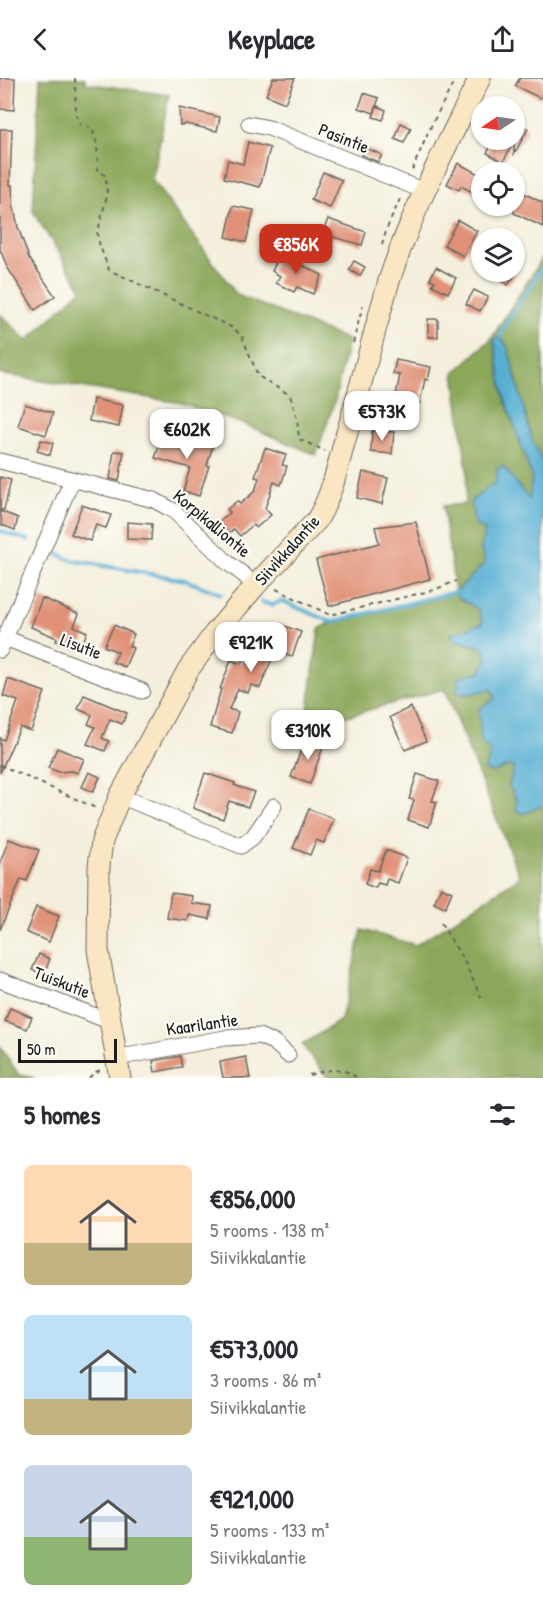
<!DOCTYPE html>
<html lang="en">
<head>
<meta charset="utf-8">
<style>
  :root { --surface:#fff; --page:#f7f7f7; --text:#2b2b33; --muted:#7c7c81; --accent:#c8321e }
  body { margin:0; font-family:"Patrick Hand",sans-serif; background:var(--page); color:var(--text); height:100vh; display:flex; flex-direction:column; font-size:22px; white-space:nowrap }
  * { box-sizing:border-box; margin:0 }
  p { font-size:20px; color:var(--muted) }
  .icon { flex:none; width:33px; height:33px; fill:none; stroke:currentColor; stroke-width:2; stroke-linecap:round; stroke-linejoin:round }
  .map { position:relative; height:1000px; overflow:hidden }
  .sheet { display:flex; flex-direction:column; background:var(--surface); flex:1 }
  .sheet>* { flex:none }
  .needle { width:39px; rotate:257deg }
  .fabs { position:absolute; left:471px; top:18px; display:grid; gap:12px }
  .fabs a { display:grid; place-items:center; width:54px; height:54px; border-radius:50%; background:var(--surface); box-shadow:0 2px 4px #0004; font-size:30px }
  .scale { position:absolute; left:18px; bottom:15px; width:99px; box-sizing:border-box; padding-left:6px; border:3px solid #1c1c1c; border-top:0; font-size:16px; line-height:21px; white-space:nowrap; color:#1c1c1c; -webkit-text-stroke:4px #fdfcf7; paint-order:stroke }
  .price { position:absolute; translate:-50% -51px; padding:0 14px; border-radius:12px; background:#fff; color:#222; font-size:20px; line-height:39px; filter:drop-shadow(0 2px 3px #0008) }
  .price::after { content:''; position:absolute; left:50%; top:36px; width:18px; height:14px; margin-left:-9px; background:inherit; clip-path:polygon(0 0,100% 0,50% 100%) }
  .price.active { background:var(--accent); color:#fff }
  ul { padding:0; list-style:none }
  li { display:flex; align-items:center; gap:18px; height:150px; padding:0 24px }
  li span { display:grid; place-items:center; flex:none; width:168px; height:120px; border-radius:9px; color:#555 }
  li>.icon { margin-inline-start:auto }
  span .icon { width:72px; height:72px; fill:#fffc; stroke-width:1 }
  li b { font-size:26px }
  h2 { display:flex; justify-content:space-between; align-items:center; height:72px; padding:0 24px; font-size:26px }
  header { display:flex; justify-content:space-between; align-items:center; height:78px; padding:0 24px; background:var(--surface); font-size:27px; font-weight:800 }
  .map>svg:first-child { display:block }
  .forest { fill:#8ca75a; stroke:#54623b; stroke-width:1.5 }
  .water { fill:#56afd3; stroke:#396678; stroke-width:1.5 }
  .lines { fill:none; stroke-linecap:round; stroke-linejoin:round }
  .stream { stroke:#56afd3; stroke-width:4 }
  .building { fill:#e09177 }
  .street-casing { stroke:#68665f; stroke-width:17 }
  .secondary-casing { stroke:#68665f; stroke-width:23 }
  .path { stroke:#68665f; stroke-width:2; stroke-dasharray:4.5 4.5; stroke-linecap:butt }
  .street { stroke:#fff; stroke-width:15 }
  .secondary { stroke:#fbe6c3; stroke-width:21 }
  .labels { text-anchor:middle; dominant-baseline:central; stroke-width:4.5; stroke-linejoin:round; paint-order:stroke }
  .street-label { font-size:18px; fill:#1c1c1c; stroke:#fdfcf7 }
</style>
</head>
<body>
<header><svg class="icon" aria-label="back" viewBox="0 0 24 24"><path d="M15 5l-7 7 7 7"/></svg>Keyplace<svg class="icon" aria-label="share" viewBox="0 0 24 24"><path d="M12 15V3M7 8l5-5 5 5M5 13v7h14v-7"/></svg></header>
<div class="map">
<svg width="543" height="1000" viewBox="0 0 543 1000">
  <rect width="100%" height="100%" fill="#fdfcf7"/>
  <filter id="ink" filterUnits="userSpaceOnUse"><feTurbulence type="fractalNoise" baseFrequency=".0167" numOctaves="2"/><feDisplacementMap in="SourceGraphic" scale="12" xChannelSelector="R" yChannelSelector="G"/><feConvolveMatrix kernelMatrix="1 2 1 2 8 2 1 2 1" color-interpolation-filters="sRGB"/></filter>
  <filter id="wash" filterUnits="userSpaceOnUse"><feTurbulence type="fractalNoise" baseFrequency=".008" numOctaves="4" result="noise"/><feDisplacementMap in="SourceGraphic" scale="24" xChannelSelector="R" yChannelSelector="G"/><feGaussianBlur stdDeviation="1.35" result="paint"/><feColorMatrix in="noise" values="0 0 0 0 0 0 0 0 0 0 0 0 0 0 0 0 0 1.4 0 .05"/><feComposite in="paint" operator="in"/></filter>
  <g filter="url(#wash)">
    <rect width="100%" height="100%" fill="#f4efdc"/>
    <g class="forest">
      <polygon points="40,0 85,0 85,5 169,17 152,102 237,217 348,262 335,322 316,377 246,347 181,325 0,296 0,236 27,263 82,211 33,134"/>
      <polygon points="543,179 543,385 532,362 508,270 501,259 494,263 504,318 532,399 529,422 497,391 496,404 471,423 485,452 481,471 485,485 459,520 478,531 483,545 456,562 484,570 488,581 480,594 457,615 470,616 491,611 495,621 491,675 493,694 508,688 514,689 509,708 524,736 543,727 543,1000 328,1000 302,967 341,942 362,852 416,867 520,799 444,611 344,639 308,631 319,551 332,544 455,514 443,428 465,426 467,392 454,295 491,261"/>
      <polygon points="0,969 19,997 35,1000 0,1000"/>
    </g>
    <polygon class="water" points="501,259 508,270 532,362 543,385 543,727 524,736 516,732 517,722 509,708 514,689 508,688 493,694 484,692 491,675 481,664 479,630 495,621 491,611 470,616 457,615 458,599 481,594 487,581 484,570 456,562 451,556 483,545 478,531 459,520 456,514 485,485 481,471 485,452 475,447 471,423 496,404 497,391 503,388 529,421 532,399 504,318 494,262"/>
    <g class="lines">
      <g class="stream">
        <polyline points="501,259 504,249 543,189"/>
        <polyline points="0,453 28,462"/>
        <polyline points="51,473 71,482 185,502 221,516"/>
        <polyline points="261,524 272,527 282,523 332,544 456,514"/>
      </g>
    </g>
    <g id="blocks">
      <g class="building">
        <polygon points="0,0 15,0 14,32 0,31"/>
        <polygon points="273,0 295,0 285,25 266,17"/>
        <polygon points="520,0 543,0 543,14 540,20 515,8"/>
        <polygon points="364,15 379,20 374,35 359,30"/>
        <polygon points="377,28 386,32 383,42 373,39"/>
        <polygon points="179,30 220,39 217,53 186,46 180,47"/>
        <polygon points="514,44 528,51 514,76 514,63 503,84 487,75 494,62 514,62"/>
        <polygon points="401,45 411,50 404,65 395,61"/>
        <polygon points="0,51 12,51 10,107 12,107 13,126 18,149 29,180 55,218 35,232 7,189 0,171"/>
        <polygon points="248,64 270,70 260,109 224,100 228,82 243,86"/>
        <polygon points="364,69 382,77 378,84 361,77"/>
        <polygon points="458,85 482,98 482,105 476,116 461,108 459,112 447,106"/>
        <polygon points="323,94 342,102 330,130 311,122"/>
        <polygon points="514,110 543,125 543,149 514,135"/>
        <polygon points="233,128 254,132 246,164 226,159"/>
        <polygon points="328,141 366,154 362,167 322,156"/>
        <polygon points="458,142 477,153 463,178 444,167"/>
        <polygon points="280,176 322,197 313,216 297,209 294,214 276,205 280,198 272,193"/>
        <polygon points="354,183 365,189 360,198 349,192"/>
        <polygon points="436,189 456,200 448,215 432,207 435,203 430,201"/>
        <polygon points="503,194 517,194 508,207 498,201"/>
        <polygon points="474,212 488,219 480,233 466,226"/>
        <rect x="428" y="241" width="10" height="18"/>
        <polygon points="396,282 431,289 428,302 425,301 420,325 395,322 400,297 393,296"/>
        <polygon points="93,321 123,327 119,349 89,343"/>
        <polygon points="25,326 53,335 46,357 18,348"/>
        <polygon points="372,353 394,354 392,376 371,374"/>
        <polygon points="163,356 200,368 201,364 213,367 207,387 209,388 199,418 183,413 190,390 155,380"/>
        <polygon points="41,362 53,365 50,377 37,373"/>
        <polygon points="265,370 286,377 282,387 287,388 281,407 274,404 265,430 271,437 256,450 253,447 240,458 234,451 224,459 215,448 230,434 227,431 237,423 240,426 255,413 259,400 255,399"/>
        <polygon points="114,373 124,374 119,403 110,401"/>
        <polygon points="363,394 388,400 382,426 357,420"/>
        <polygon points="0,399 11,402 4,432 0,432"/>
        <polygon points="82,427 111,437 106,450 96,447 90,463 71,456"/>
        <polygon points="0,433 18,440 15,452 2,447"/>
        <polygon points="127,444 152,446 151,462 127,461"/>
        <polygon points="416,444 430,501 329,528 316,482 379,465 375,449"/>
        <polygon points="42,520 79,536 74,548 87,554 81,569 74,566 72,570 56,563 57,560 31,549"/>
        <polygon points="279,546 301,554 292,579 275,573 260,610 251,607 248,615 238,611 229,631 238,634 232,655 210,649 221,611 220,611 231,582 241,586 245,577 254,581 266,550 276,553"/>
        <polygon points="114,547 134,556 129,568 133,570 125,589 113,584 118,574 104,568"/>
        <polygon points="8,601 45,614 31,653 20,649 0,695 0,660 4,662 18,623 3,618"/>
        <polygon points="84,617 127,635 122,646 110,641 102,660 109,663 105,673 87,666 95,649 88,646 92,637 78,631"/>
        <polygon points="411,629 426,663 405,672 390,639"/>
        <polygon points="306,659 324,666 310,706 291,699"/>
        <polygon points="57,670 84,681 78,695 72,693 59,694 48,690"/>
        <polygon points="89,694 100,699 93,714 82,709"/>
        <polygon points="205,695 235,705 234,707 254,714 248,729 229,723 223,741 193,730"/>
        <polygon points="417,696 439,703 432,723 437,724 429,749 408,742 414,722 409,721"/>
        <polygon points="309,731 334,741 324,765 316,762 310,777 293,770"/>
        <polygon points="9,761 39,772 27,803 21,801 0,852 0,785"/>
        <polygon points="386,772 407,780 398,805 387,801 385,807 378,805 375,810 365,806 370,791 378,793"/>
        <polygon points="441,809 452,814 445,830 434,825"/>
        <polygon points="171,815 192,818 191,825 212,828 210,841 189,837 188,843 167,840"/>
        <polygon points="36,829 59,838 49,864 26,854"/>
        <polygon points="39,876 50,881 44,896 32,892"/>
        <polygon points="10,930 32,939 27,951 5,943"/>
        <polygon points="180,978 182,989 155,994 153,983"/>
        <polygon points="246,979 250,1000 223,1000 220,984"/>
      </g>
    </g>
  </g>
  <g filter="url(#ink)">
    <use href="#blocks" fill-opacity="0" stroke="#68665f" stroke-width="1.5"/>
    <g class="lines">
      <defs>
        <g id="street">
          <polyline points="249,46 269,50 424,113"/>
          <polyline points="0,383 154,422 174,433 228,485 244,497 255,508"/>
          <polyline points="5,560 142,613"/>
          <polyline points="0,572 72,402"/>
          <polyline points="120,718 241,768 253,759 274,728"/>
          <polyline points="0,902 109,943"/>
          <polyline points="116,980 225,960 259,958 275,965 288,977"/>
        </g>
        <path id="secondary" d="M120,1000L98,872L99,788L102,763L120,718L188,592L215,555L255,508L317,442C331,419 337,392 344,365C360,312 373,257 389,203C412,132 447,67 480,0"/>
      </defs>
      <use href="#street" class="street-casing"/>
      <use href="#secondary" class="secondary-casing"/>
      <g class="path">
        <polyline points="75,0 76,37 81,48 92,50 97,66 98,93 106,98 107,118 97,156 100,168 109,192 233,250 242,258 258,298 290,317 297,340 299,361 325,373"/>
        <polyline points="412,92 432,46 456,0"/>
        <polyline points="382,167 387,150 401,119"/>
        <polyline points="353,265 363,227"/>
        <polyline points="276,511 330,537 434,512 456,503"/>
        <polyline points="0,687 96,730"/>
        <polyline points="441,845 464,883 482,921"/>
        <path d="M309,997C328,992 341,987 357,1000"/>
        <polyline points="89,1000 95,994 103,991"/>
      </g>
      <use href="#street" class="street"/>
      <use href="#secondary" class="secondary"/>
    </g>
  </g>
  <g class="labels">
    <g class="street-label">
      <text transform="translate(344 60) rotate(22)">Pasintie</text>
      <text transform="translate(212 445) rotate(40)">Korpikalliontie</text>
      <text transform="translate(287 472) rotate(-48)">Siivikkalantie</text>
      <text transform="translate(81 568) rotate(21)">Lisutie</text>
      <text transform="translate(62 904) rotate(21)">Tuiskutie</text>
      <text transform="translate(202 946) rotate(-8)">Kaarilantie</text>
    </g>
  </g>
</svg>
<div class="fabs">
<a><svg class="needle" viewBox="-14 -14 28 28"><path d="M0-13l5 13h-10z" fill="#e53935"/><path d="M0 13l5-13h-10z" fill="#7c7c81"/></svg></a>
<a><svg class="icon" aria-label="locate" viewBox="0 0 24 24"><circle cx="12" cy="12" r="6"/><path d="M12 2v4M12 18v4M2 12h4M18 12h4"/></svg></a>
<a><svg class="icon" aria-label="layers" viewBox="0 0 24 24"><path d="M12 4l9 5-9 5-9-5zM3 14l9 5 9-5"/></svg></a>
</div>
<div class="scale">50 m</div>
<b class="price active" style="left:296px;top:197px">€856K</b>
<b class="price" style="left:382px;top:364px">€573K</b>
<b class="price" style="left:187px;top:382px">€602K</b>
<b class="price" style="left:251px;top:595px">€921K</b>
<b class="price" style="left:308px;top:683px">€310K</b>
</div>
<section class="sheet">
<h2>5 homes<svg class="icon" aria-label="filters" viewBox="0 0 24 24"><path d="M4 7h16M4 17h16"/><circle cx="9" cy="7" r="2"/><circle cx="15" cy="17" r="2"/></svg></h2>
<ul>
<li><span style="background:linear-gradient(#ffd9b3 65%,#c2b280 0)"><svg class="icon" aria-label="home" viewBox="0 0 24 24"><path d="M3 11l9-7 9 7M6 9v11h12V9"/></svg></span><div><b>€856,000</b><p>5 rooms · 138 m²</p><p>Siivikkalantie</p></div></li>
<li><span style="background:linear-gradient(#bfe0f5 70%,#c2b280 0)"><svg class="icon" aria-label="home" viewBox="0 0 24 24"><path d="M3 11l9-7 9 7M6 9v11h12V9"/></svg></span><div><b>€573,000</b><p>3 rooms · 86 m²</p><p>Siivikkalantie</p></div></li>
<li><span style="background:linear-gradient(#c9d6e8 60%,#8fb573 0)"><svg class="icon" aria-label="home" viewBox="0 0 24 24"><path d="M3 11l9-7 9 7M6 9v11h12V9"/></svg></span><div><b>€921,000</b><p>5 rooms · 133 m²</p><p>Siivikkalantie</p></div></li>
</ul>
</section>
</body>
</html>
